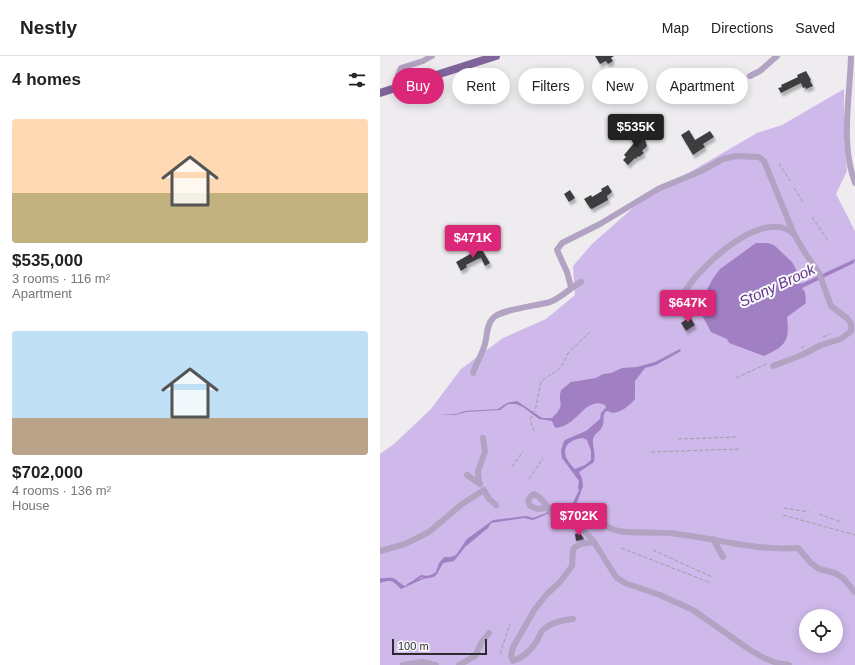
<!DOCTYPE html>
<html lang="en">
<head>
<meta charset="utf-8">
<style>
  :root { --surface:#fff; --page:#f2f2f2; --text:#222; --muted:#767676; --line:#e0e0e0; --accent:#db2777 }
  body { margin:0; font-family:Arial,sans-serif; background:var(--page); color:var(--text); height:100vh; display:flex; flex-direction:column; font-size:15px; white-space:nowrap }
  * { box-sizing:border-box; margin:0 }
  p { font-size:13px; color:var(--muted) }
  .icon { flex:none; width:22px; height:22px; fill:none; stroke:currentColor; stroke-width:2; stroke-linecap:round; stroke-linejoin:round }
  .map { position:relative; flex:1; overflow:hidden }
  .side { display:flex; flex-direction:column; background:var(--surface); width:380px }
  .side>* { flex:none }
  .banner { position:absolute; left:12px; top:12px; width:380px; height:36px; display:flex; gap:8px }
  .fabs { position:absolute; left:419px; top:553px; display:grid; gap:8px }
  .fabs a { display:grid; place-items:center; width:44px; height:44px; border-radius:50%; background:var(--surface); box-shadow:0 2px 10px #0003; font-size:20px }
  .scale { position:absolute; left:12px; bottom:10px; width:95px; box-sizing:border-box; padding-left:4px; border:2px solid #2c2c2d; border-top:0; font-size:11px; line-height:14px; white-space:nowrap; color:#2c2c2d; -webkit-text-stroke:3px #fbfafd; paint-order:stroke }
  .price { position:absolute; translate:-50% -34px; padding:0 9px; border-radius:4px; background:var(--accent); color:#fff; font-size:13px; line-height:26px; filter:drop-shadow(0 1px 2px #0008) }
  .price::after { content:''; position:absolute; left:50%; top:24px; width:12px; height:9px; margin-left:-6px; background:inherit; clip-path:polygon(0 0,100% 0,50% 100%) }
  .price.on { background:#222; color:#fff }
  ul { padding:0; list-style:none }
  li { display:grid; align-content:center; gap:8px; height:212px; padding:0 12px }
  li span { display:grid; place-items:center; height:124px; border-radius:4px; color:#555 }
  li>.icon { margin-inline-start:auto }
  span .icon { width:72px; height:72px; fill:#fffc; stroke-width:1 }
  li b { font-size:17px }
  h2 { display:flex; justify-content:space-between; align-items:center; height:48px; padding:0 12px; font-size:17px }
  .pill { padding:0 14px; border-radius:18px; background:var(--surface); box-shadow:0 2px 10px #0003; font-size:14px; line-height:36px }
  .pill.on { background:var(--accent); color:#fff }
  header { display:flex; align-items:center; gap:24px; box-sizing:border-box; height:56px; padding:0 20px; background:var(--surface); border-bottom:1px solid var(--line) }
  header strong { font-size:19px }
  nav { display:flex; gap:22px; margin-inline-start:auto; font-size:14px }
  main { display:flex; flex:1; min-height:0 }
  .map>svg:first-child { display:block }
  .green { fill:#cfb8ea; fill-rule:evenodd }
  .water { fill:#a07fc3; fill-rule:evenodd }
  .lines { fill:none; stroke-linecap:round; stroke-linejoin:round }
  .stream { stroke:#a07fc3; stroke-width:2 }
  .building { fill:#3e3d40; filter:url(#shadow) }
  .path { stroke:#a09fa1; stroke-width:1; stroke-dasharray:4 2; stroke-linecap:butt }
  .minor { stroke:#b2a3c3; stroke-width:6 }
  .major { stroke:#80659d; stroke-width:8 }
  .labels { text-anchor:middle; dominant-baseline:central; stroke-width:4; stroke-linejoin:round; paint-order:stroke }
  .water-label { font-size:15px; font-style:italic; fill:#613588; stroke:#fbfafd }
</style>
</head>
<body>
<header>
<strong>Nestly</strong>
<nav><a>Map</a><a>Directions</a><a>Saved</a></nav>
</header>
<main>
<section class="side">
<h2>4 homes<svg class="icon" aria-label="filters" viewBox="0 0 24 24"><path d="M4 7h16M4 17h16"/><circle cx="9" cy="7" r="2"/><circle cx="15" cy="17" r="2"/></svg></h2>
<ul>
<li><span style="background:linear-gradient(#ffd9b3 60%,#c2b280 0)"><svg class="icon" aria-label="home" viewBox="0 0 24 24"><path d="M3 11l9-7 9 7M6 9v11h12V9"/></svg></span><div><b>$535,000</b><p>3 rooms · 116 m²</p><p>Apartment</p></div></li>
<li><span style="background:linear-gradient(#bfe0f5 70%,#b9a48a 0)"><svg class="icon" aria-label="home" viewBox="0 0 24 24"><path d="M3 11l9-7 9 7M6 9v11h12V9"/></svg></span><div><b>$702,000</b><p>4 rooms · 136 m²</p><p>House</p></div></li>
</ul>
</section>
<div class="map">
<svg width="475" height="609" viewBox="0 0 475 609">
  <defs>
    <filter id="shadow"><feDropShadow dx="2" dy="3.5" stdDeviation="1" flood-color="#0004"/></filter>
  </defs>
  <rect width="100%" height="100%" fill="#eeecef"/>
  <path class="green" d="M464,33V84L467,115L456,138L475,175V609H0V398L14,388L51,353L81,313L123,282L166,263L195,239L193,210L212,188L262,144L377,77L402,69ZM426,560H456V590H426Z"/>
  <g class="water">
    <path d="M376,187H387L394,189L412,206L418,217L421,228L475,203L474,207L422,232L425,236L426,247L407,261C410,286 405,290 384,300L349,287L347,283L331,276L322,259L319,249L332,224L340,213Z"/>
    <path d="M300,293L301,295L276,309L265,312L255,325V343C249,350 237,361 228,355L225,356C222,361 225,366 222,371C220,376 213,378 213,384C212,391 216,396 214,406L199,416L202,422L203,430L196,449L193,452L167,458L153,464L144,462L111,467L108,472L85,491L74,505L63,507L57,518L54,521L43,523L21,533C12,525 13,523 0,527V522C4,523 9,521 13,522C18,524 20,528 25,530L30,526L53,518L56,516L59,507L61,505L76,499L87,483L113,464L146,460L153,462L166,457L168,455L192,449L199,434L198,432L199,425L182,402L181,394L184,385L187,383L206,375L220,363L221,357L226,351L225,349C205,340 198,370 176,372L174,370L172,365L159,363L143,351L136,348H128L120,354L86,356L75,359L60,358H76L85,355L118,353L127,347L137,345L162,362H172C187,347 177,350 181,334L191,326L216,322L223,318L231,317L242,312L257,311L275,306ZM203,382L207,384L211,395V404L205,409L195,413C181,400 180,385 203,382Z"/>
  </g>
  <g class="lines">
    <g class="stream">
      <polyline points="62,505 65,502 70,502"/>
      <polyline points="34,525 41,520 48,521"/>
    </g>
  </g>
  <g class="building">
    <polygon points="215,0 234,0 231,2 233,5 228,8 226,5 220,8"/>
    <polygon points="426,15 431,24 430,25 433,30 426,33 425,31 423,32 421,27 401,37 398,32 402,31 401,29 418,21 417,19"/>
    <polygon points="309,74 315,84 330,75 334,81 323,88 325,91 313,99 301,79"/>
    <polygon points="262,75 267,90 262,95 264,97 259,101 258,100 256,103 255,102 248,109 243,104 246,101 244,99 254,87 251,78"/>
    <polygon points="228,129 232,136 227,140 228,144 212,153 210,152 204,143 211,139 212,141 222,135 221,133"/>
    <polygon points="190,134 195,142 189,146 184,138"/>
    <polygon points="101,192 110,207 105,210 101,202 98,203 86,209 87,211 81,215 76,206"/>
    <polygon points="310,261 315,269 306,275 301,267"/>
    <polygon points="200,477 204,483 196,485 195,478"/>
  </g>
  <g class="lines">
    <g class="path">
      <polyline points="399,107 410,125"/>
      <polyline points="414,132 423,146"/>
      <polyline points="432,161 449,186"/>
      <polyline points="443,281 450,278"/>
      <polyline points="421,292 426,289"/>
      <polyline points="356,322 386,308"/>
      <polyline points="154,375 150,364 156,351 161,325 178,314 183,308 188,297 210,276"/>
      <polyline points="298,383 356,381"/>
      <polyline points="271,396 359,393"/>
      <polyline points="132,411 143,395"/>
      <polyline points="149,423 163,402"/>
      <polyline points="404,452 429,456"/>
      <polyline points="439,458 461,466"/>
      <polyline points="403,459 475,479"/>
      <polyline points="241,492 331,527"/>
      <polyline points="273,494 332,521"/>
      <polyline points="120,598 130,568"/>
    </g>
    <g class="minor">
      <path d="M471,0C470,42 460,86 475,127"/>
      <polyline points="370,20 380,15 397,0"/>
      <polyline points="20,31 18,19 21,12 43,5 52,0"/>
      <path d="M191,231L187,216L177,194L182,187L220,168L278,133L321,115L343,103L356,100L379,101L384,105L414,178C383,150 319,211 304,237"/>
      <polyline points="393,310 422,299 441,289 461,283 471,275 471,268 468,263 451,250 439,217 425,197 414,178"/>
      <path d="M93,317C96,308 101,300 104,291C108,281 105,271 113,262C122,253 156,250 170,246C181,242 190,232 201,226"/>
      <polyline points="87,419 100,428"/>
      <polyline points="99,426 98,415 105,396 103,382"/>
      <path d="M168,452L158,453L150,450L148,445L151,440L154,438C164,443 168,452 174,461L193,465L201,471L214,486L236,521L245,527L280,539L313,554L370,594L384,602L397,607L409,609"/>
      <path d="M197,467C216,457 221,472 239,475C258,478 277,475 297,478C337,483 377,495 418,492L431,507L439,513L455,517L463,522L475,536"/>
      <polyline points="333,483 343,501"/>
      <polyline points="0,495 25,488 49,476 82,448 104,434 109,443 116,449"/>
      <path d="M193,563C182,564 171,566 163,574C160,577 159,581 157,585C151,594 143,602 133,605L131,600L133,591L155,553L167,538L180,526L192,510L193,495L194,492L200,488L214,486"/>
      <polyline points="23,609 42,606 56,609"/>
      <polyline points="79,609 95,600 101,587 109,577"/>
    </g>
    <polyline class="major" points="0,37 116,0"/>
  </g>
  <g class="labels">
    <g class="water-label">
      <text transform="translate(397 229) rotate(-25)">Stony Brook</text>
    </g>
  </g>
</svg>
<div class="fabs">
<a><svg class="icon" aria-label="locate" viewBox="0 0 24 24"><circle cx="12" cy="12" r="6"/><path d="M12 2v4M12 18v4M2 12h4M18 12h4"/></svg></a>
</div>
<div class="scale">100 m</div>
<b class="price on" style="left:256px;top:92px">$535K</b>
<b class="price" style="left:93px;top:203px">$471K</b>
<b class="price" style="left:308px;top:268px">$647K</b>
<b class="price" style="left:199px;top:481px">$702K</b>
<div class="banner">
<a class="pill on">Buy</a>
<a class="pill">Rent</a>
<a class="pill">Filters</a>
<a class="pill">New</a>
<a class="pill">Apartment</a>
</div>
</div>
</main>
</body>
</html>
